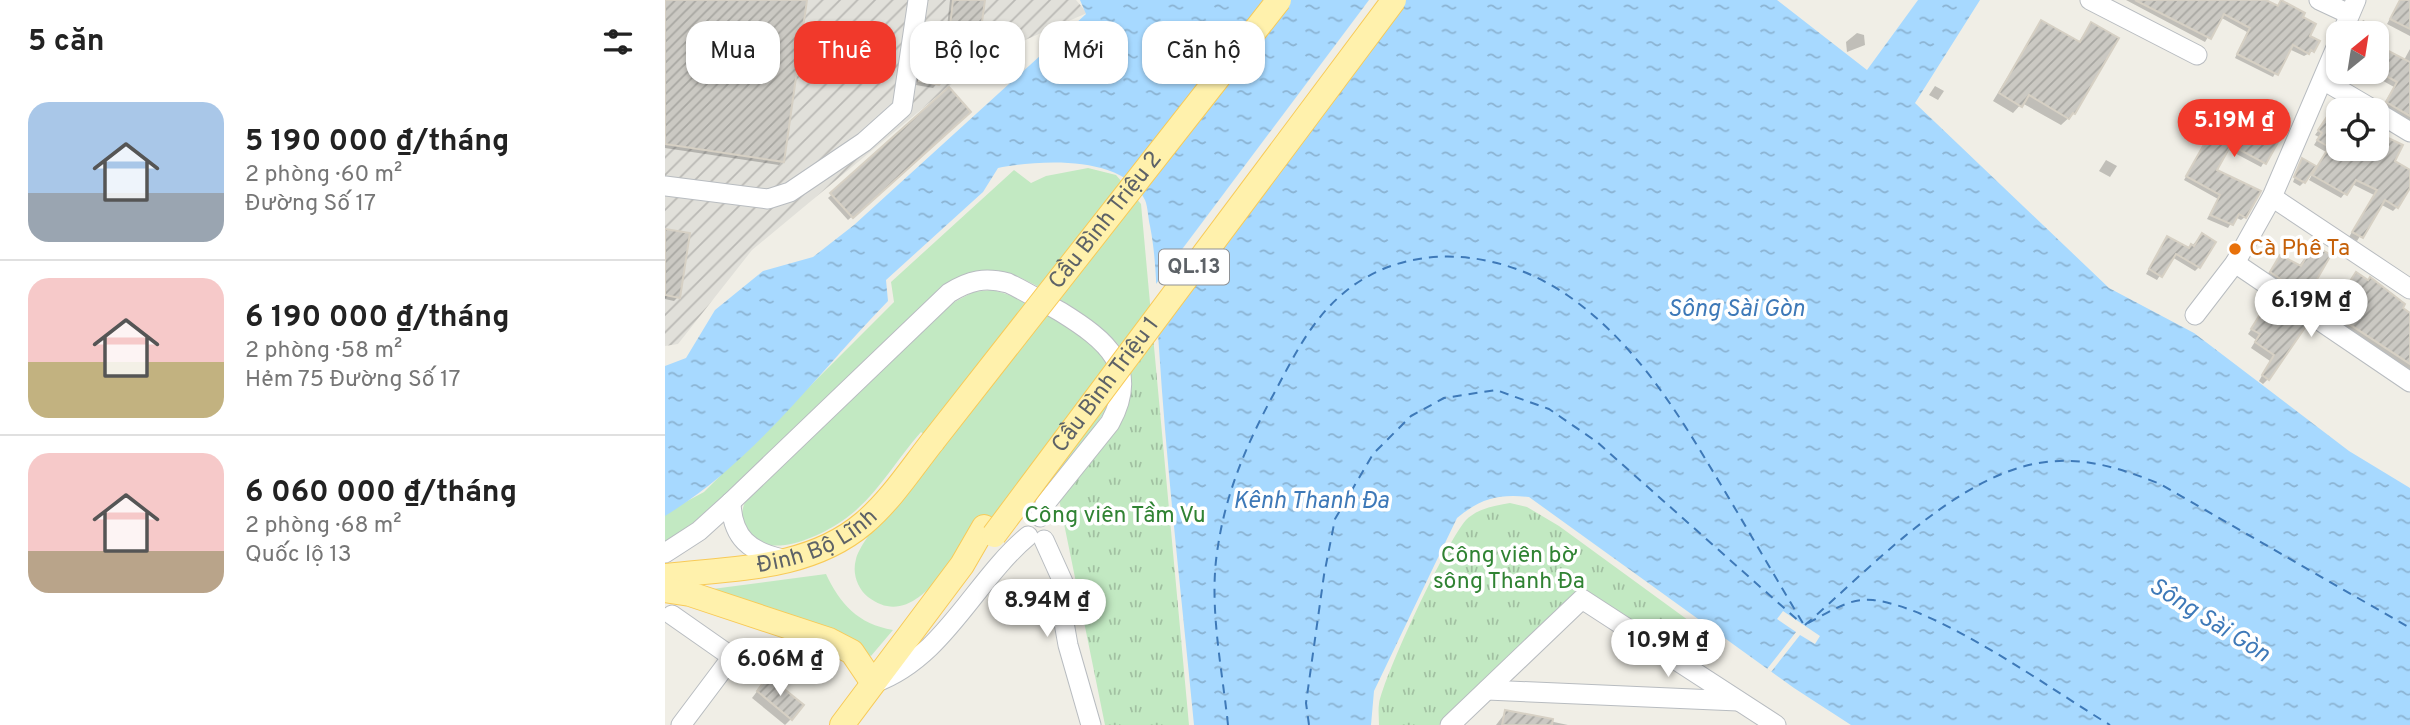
<!DOCTYPE html>
<html lang="vi">
<head>
<meta charset="utf-8">
<style>
  :root { --surface:#fff; --page:#f2f2f2; --text:#222; --muted:#767676; --line:#e0e0e0; --accent:#f1392b }
  body { margin:0; font-family:Overpass,sans-serif; background:var(--page); color:var(--text); height:100vh; display:flex; flex-direction:column; font-size:26px; white-space:nowrap }
  * { box-sizing:border-box; margin:0 }
  p { font-size:23px; color:var(--muted) }
  .icon { flex:none; width:38px; height:38px; fill:none; stroke:currentColor; stroke-width:2; stroke-linecap:round; stroke-linejoin:round }
  .map { position:relative; flex:1; overflow:hidden }
  .panel { display:flex; flex-direction:column; background:var(--surface); width:665px }
  .panel>* { flex:none }
  .top-card { position:absolute; left:21px; top:21px; width:665px; height:63px; display:flex; gap:14px }
  .needle { width:46px; rotate:30deg }
  .buttons { position:absolute; left:1661px; top:21px; display:grid; gap:14px }
  .buttons a { display:grid; place-items:center; width:63px; height:63px; border-radius:14px; background:var(--surface); box-shadow:0 2px 5px #0004; font-size:35px }
  .price { position:absolute; translate:-50% -60px; padding:0 16px; border-radius:24px; background:#fff; color:#222; font-size:23px; line-height:46px; filter:drop-shadow(0 2px 4px #0008) }
  .price::after { content:''; position:absolute; left:50%; top:42px; width:21px; height:16px; margin-left:-10px; background:inherit; clip-path:polygon(0 0,100% 0,50% 100%) }
  .price.on { background:var(--accent); color:#fff }
  ul { padding:0; list-style:none }
  li { display:flex; align-items:center; gap:21px; height:175px; padding:0 28px }
  li+li { border-top:2px solid var(--line) }
  li span { display:grid; place-items:center; flex:none; width:196px; height:140px; border-radius:21px; color:#555 }
  li>.icon { margin-inline-start:auto }
  span .icon { width:84px; height:84px; fill:#fffc; stroke-width:1 }
  li b { font-size:30px }
  h2 { display:flex; justify-content:space-between; align-items:center; height:84px; padding:0 28px; font-size:30px }
  .chip { padding:0 24px; border-radius:21px; background:var(--surface); box-shadow:0 2px 5px #0004; font-size:24px; line-height:63px }
  .chip.on { background:var(--accent); color:#fff }
  main { display:flex; flex:1; min-height:0 }
  .map>svg:first-child { display:block }
  .industrial { fill:url(#industrial-furrows) }
  .grass { fill:#c2e9c2 }
  .park { fill:url(#park-tufts) }
  .water { fill:url(#water-ripples) }
  .pier { fill:#f0eee6 }
  .shadow { fill:#0003 }
  .lines { fill:none; stroke-linecap:round; stroke-linejoin:round }
  .ferry { stroke:#3e79b8; stroke-width:2; stroke-dasharray:9 7; stroke-linecap:butt }
  .building { fill:url(#building-hatch); stroke:#d6d0c4; stroke-width:2 }
  .minor-casing { stroke:#b8bcc0; stroke-width:21 }
  .major-casing { stroke:#f8ca57; stroke-width:26 }
  .minor { stroke:#fff; stroke-width:19 }
  .major { stroke:#fff1ac; stroke-width:24 }
  .major-bridge-casing { stroke:#f8ca57; stroke-width:26; stroke-linecap:butt }
  .major-bridge { stroke:#fff1ac; stroke-width:24 }
  .food-dot { fill:#e8710a; stroke:#fff; stroke-width:2.5 }
  .labels { text-anchor:middle; dominant-baseline:central; stroke-width:7; stroke-linejoin:round; paint-order:stroke }
  .shield { fill:#fff; stroke:#8e9195; stroke-width:2 }
  .shield-label { font-size:21px; font-weight:bold; fill:#5d6267 }
  .street-label { font-size:23px; fill:#5d6267; stroke:#fff }
  .food-label { font-size:23px; fill:#c56008; stroke:#fff; text-anchor:start }
  .park-label { font-size:23px; fill:#308333; stroke:#fff }
  .water-label { font-size:24px; font-style:italic; fill:#3e79b8; stroke:#fff }
</style>
</head>
<body>
<main>
<section class="panel">
<h2>5 căn<svg class="icon" aria-label="filters" viewBox="0 0 24 24"><path d="M4 7h16M4 17h16"/><circle cx="9" cy="7" r="2"/><circle cx="15" cy="17" r="2"/></svg></h2>
<ul>
<li><span style="background:linear-gradient(#a9c7e8 65%,#9aa5b1 0)"><svg class="icon" aria-label="home" viewBox="0 0 24 24"><path d="M3 11l9-7 9 7M6 9v11h12V9"/></svg></span><div><b>5 190 000 ₫/tháng</b><p>2 phòng · 60 m²</p><p>Đường Số 17</p></div></li>
<li><span style="background:linear-gradient(#f6c9c9 60%,#c2b280 0)"><svg class="icon" aria-label="home" viewBox="0 0 24 24"><path d="M3 11l9-7 9 7M6 9v11h12V9"/></svg></span><div><b>6 190 000 ₫/tháng</b><p>2 phòng · 58 m²</p><p>Hẻm 75 Đường Số 17</p></div></li>
<li><span style="background:linear-gradient(#f6c9c9 70%,#b9a48a 0)"><svg class="icon" aria-label="home" viewBox="0 0 24 24"><path d="M3 11l9-7 9 7M6 9v11h12V9"/></svg></span><div><b>6 060 000 ₫/tháng</b><p>2 phòng · 68 m²</p><p>Quốc lộ 13</p></div></li>
</ul>
</section>
<div class="map">
<svg width="1745" height="725" viewBox="0 0 1745 725">
  <defs>
    <pattern id="industrial-furrows" width="10" height="10" patternUnits="userSpaceOnUse" patternTransform="scale(1.75)"><rect width="10" height="10" fill="#e1e0da"/><path d="M-1 1l2-2M0 10L10 0M9 11l2-2" fill="none" stroke="#bab9b5"/></pattern>
    <pattern id="park-tufts" width="24" height="20" patternUnits="userSpaceOnUse" patternTransform="scale(1.75)"><rect width="24" height="20" fill="#c2e9c2"/><path d="M3 7l-1-3M5 7V3M7 7l1-3M15 17l-1-3M17 17v-4M19 17l1-3" fill="none" stroke="#a1c0a1"/></pattern>
    <pattern id="water-ripples" width="26" height="14" patternUnits="userSpaceOnUse" patternTransform="scale(1.75)"><rect width="26" height="14" fill="#a7d9ff"/><path d="M2 4q2-2 4 0t4 0M15 11q2-2 4 0t4 0" fill="none" stroke="#8bb3d2"/></pattern>
    <pattern id="building-hatch" width="6" height="6" patternUnits="userSpaceOnUse" patternTransform="scale(1.75)"><rect width="6" height="6" fill="#cbc9c3"/><path d="M-1 1l2-2M0 6l6-6M5 7l2-2" fill="none" stroke="#a8a7a2"/></pattern>
  </defs>
  <rect width="100%" height="100%" fill="#f0eee6"/>
  <polygon class="industrial" points="0,0 411,0 422,13 317,59 87,250 13,344 0,346"/>
  <g class="grass">
    <path d="M423,168L451,175L476,204L487,325L458,350C442,327 367,278 339,272C320,267 302,272 286,281L32,522L0,543V513L39,492L229,302L226,282L349,170L366,183L381,176Z"/>
    <path d="M326,290C354,295 377,312 402,327C426,340 449,356 449,387C449,416 365,506 343,533L312,523C288,555 251,634 203,597C192,588 187,573 191,559C196,537 257,469 275,447L256,432C230,461 211,498 177,521C154,537 97,564 80,527C75,516 77,507 83,496L284,305L308,292Z"/>
    <path d="M161,574C175,604 193,624 228,630L206,656L151,625L32,591Z"/>
  </g>
  <g class="park">
    <polygon points="487,325 524,725 440,725 394,499 462,406 465,371"/>
    <path d="M845,503L862,507L894,526L1038,631L1020,657L920,590L774,725H714C714,718 713,710 714,704C719,675 782,541 801,520C813,508 830,506 845,503Z"/>
  </g>
  <path class="water" d="M415,0H1112L1202,70L1253,0H1315L1250,103L1444,288L1529,333L1684,451L1745,488V725H1186L1129,688L864,497C834,494 816,498 792,518L709,691L706,725H529C517,600 502,474 494,348C491,307 493,267 485,226C483,218 483,207 480,200C458,154 373,160 333,168L318,192L221,280L223,301C151,375 89,462 0,516V366L21,358L50,310L98,271L148,257L189,225L421,14Z"/>
  <g class="pier">
    <polygon points="704,0 734,0 490,325 488,288"/>
    <polygon points="1118,611 1155,636 1150,644 1135,635 1106,672 1102,669 1131,632 1112,619"/>
  </g>
  <g class="shadow">
    <polygon points="0,0 141,0 117,161 114,165 0,148"/>
    <polygon points="285,0 318,0 313,43 306,47 268,88 251,85 257,54 261,50 279,54"/>
    <polygon points="1461,0 1597,0 1611,7 1616,2 1635,18 1648,51 1639,56 1624,49 1608,77 1570,58 1582,32 1555,17 1540,42"/>
    <polygon points="1735,0 1745,2 1745,36 1722,24"/>
    <polygon points="1698,20 1708,25 1704,33 1691,33"/>
    <polygon points="1376,22 1413,43 1426,24 1409,113 1396,125 1357,103 1348,113 1328,101"/>
    <polygon points="1192,33 1199,35 1200,45 1182,52 1181,42"/>
    <polygon points="1712,47 1739,60 1745,49 1745,126 1717,107 1729,87 1704,73 1698,80 1684,72 1712,72"/>
    <polygon points="1270,86 1279,91 1273,100 1264,95"/>
    <polygon points="284,90 304,112 183,220 163,198"/>
    <polygon points="1563,104 1593,121 1602,108 1603,132 1613,138 1596,167 1562,149 1550,171 1580,217 1576,220 1570,217 1563,228 1542,219 1553,199 1519,180"/>
    <polygon points="1665,114 1673,119 1673,149 1712,149 1717,137 1727,161 1745,172 1732,207 1728,211 1715,204 1692,241 1684,237 1709,195 1687,184 1676,198 1644,180 1661,152 1649,145 1654,137 1650,135"/>
    <polygon points="1441,160 1452,166 1445,177 1434,171"/>
    <polygon points="1637,160 1639,182 1635,186 1628,182"/>
    <polygon points="0,230 13,297 9,301 0,299"/>
    <polygon points="1537,235 1534,267 1530,271 1507,257 1492,280 1481,274 1499,242 1523,250"/>
    <polygon points="1648,247 1648,282 1673,296 1691,274 1728,295 1727,297 1735,309 1745,315 1745,388 1596,283 1615,257 1633,267"/>
    <polygon points="1592,321 1621,321 1603,379 1598,384 1594,381 1605,361 1586,348 1591,340 1583,334"/>
    <polygon points="97,685 126,719 120,725 87,698"/>
    <polygon points="841,712 903,725 831,725"/>
  </g>
  <g class="lines">
    <g class="ferry">
      <path d="M1143,623C1163,613 1185,597 1208,600C1275,608 1385,689 1445,725"/>
      <path d="M1140,625C1205,569 1294,472 1381,462C1421,457 1458,469 1495,484L1745,628"/>
      <path d="M563,725C557,667 543,604 553,546C561,493 581,446 606,399C623,368 638,335 662,309C726,238 829,245 902,295C973,344 1016,418 1059,490C1086,535 1112,580 1139,625"/>
      <polyline points="644,725 641,703 659,575 670,519 708,454 746,416 779,398 831,390 884,409 932,442 1136,623"/>
    </g>
  </g>
  <g class="building">
    <polygon points="0,0 142,0 119,162 0,144"/>
    <polygon points="288,0 320,0 314,44 311,44 274,85 254,81 260,48 282,53"/>
    <polygon points="1470,0 1601,0 1613,6 1616,0 1640,13 1638,17 1651,24 1645,36 1655,41 1649,52 1646,50 1644,54 1628,45 1613,75 1572,54 1585,28 1559,14 1546,39"/>
    <polygon points="1735,0 1745,0 1745,29 1725,19"/>
    <polygon points="1376,20 1415,42 1426,22 1454,38 1410,114 1408,113 1404,119 1364,95 1357,107 1334,93"/>
    <polygon points="1712,45 1745,62 1745,116 1721,102 1732,82 1712,71"/>
    <polygon points="284,87 306,112 188,218 165,193"/>
    <polygon points="1563,102 1594,120 1602,106 1615,114 1605,131 1616,137 1601,164 1566,145 1552,170 1596,191 1581,218 1574,214 1568,225 1545,215 1555,195 1521,176"/>
    <polygon points="1665,112 1673,117 1673,149 1712,149 1717,135 1738,145 1730,161 1745,170 1745,188 1733,208 1720,200 1698,238 1687,232 1712,190 1691,180 1682,195 1647,175 1664,147 1652,140 1657,133 1653,130"/>
    <polygon points="1637,158 1651,166 1640,183 1629,177"/>
    <polygon points="0,229 25,233 15,298 0,295"/>
    <polygon points="1537,233 1551,242 1535,268 1511,254 1497,277 1484,269 1502,236 1524,248 1526,244 1529,246"/>
    <polygon points="1648,245 1666,255 1651,281 1676,295 1691,272 1703,280 1705,277 1740,304 1738,308 1745,313 1745,364 1605,272 1615,255 1636,266"/>
    <polygon points="1610,312 1622,320 1625,315 1641,326 1604,380 1597,375 1609,355 1590,342 1595,334 1586,329 1596,313 1605,319"/>
    <polygon points="103,676 139,705 127,720 92,691"/>
    <polygon points="840,710 888,719 887,725 837,725"/>
  </g>
  <g class="lines">
    <defs>
      <g id="minor">
        <polyline points="1425,0 1532,55"/>
        <polyline points="1654,0 1684,14"/>
        <polyline points="1677,33 1691,0"/>
        <polyline points="1658,80 1709,110"/>
        <polyline points="1712,112 1745,132"/>
        <polyline points="0,186 103,199 125,192 199,142 237,108 253,0"/>
        <polyline points="1607,197 1745,289"/>
        <polyline points="1570,263 1745,382"/>
        <polyline points="1530,315 1570,263 1607,197 1673,43"/>
        <path d="M66,502C67,538 85,552 118,559"/>
        <polyline points="379,540 398,582 398,617 403,645 426,725"/>
        <path d="M0,553L34,531L66,502L284,293C305,280 320,277 343,283C362,292 378,302 396,312C441,340 476,367 445,423L380,504L375,517"/>
        <polyline points="7,615 67,657 16,725"/>
        <path d="M209,683C279,658 309,581 363,536"/>
        <polyline points="822,690 1073,701"/>
        <polyline points="785,725 917,599 1111,725"/>
      </g>
      <g id="major">
        <path id="s1" d="M0,576C68,568 144,570 199,523C226,500 246,469 268,441"/>
        <polyline points="0,590 25,594 164,640 187,652 208,683"/>
        <polyline points="177,725 297,565 319,527"/>
      </g>
    </defs>
    <use href="#minor" class="minor-casing"/>
    <use href="#major" class="major-casing"/>
    <use href="#minor" class="minor"/>
    <use href="#major" class="major"/>
    <defs>
      <g id="major-bridge">
        <path id="s2" d="M268,441L614,0"/>
        <path id="s3" d="M329,535L729,0"/>
      </g>
    </defs>
    <use href="#major-bridge" class="major-bridge-casing"/>
    <use href="#major-bridge" class="major-bridge"/>
  </g>
  <circle class="food-dot" cx="1570" cy="249" r="7"/>
  <g class="labels">
    <rect class="shield" x="494" y="249.5" width="70" height="35" rx="5"/>
    <g class="shield-label">
      <text x="529" y="267">QL.13</text>
    </g>
    <g class="street-label">
      <text stroke="none"><textPath href="#s2" startOffset="280">Cầu Bình Triệu 2</textPath></text>
      <text stroke="none"><textPath href="#s3" startOffset="187">Cầu Bình Triệu 1</textPath></text>
      <text stroke="none"><textPath href="#s1" startOffset="158">Đinh Bộ Lĩnh</textPath></text>
    </g>
    <g class="food-label">
      <text x="1584" y="249">Cà Phê Ta</text>
    </g>
    <g class="park-label">
      <text x="450" y="516">Công viên Tầm Vu</text>
      <text x="844" y="556">Công viên bờ<tspan x="844" dy="26">sông Thanh Đa</tspan></text>
    </g>
    <g class="water-label">
      <text x="1071" y="310">Sông Sài Gòn</text>
      <text x="646" y="502">Kênh Thanh Đa</text>
      <text transform="translate(1544 621) rotate(32)">Sông Sài Gòn</text>
    </g>
  </g>
</svg>
<div class="buttons">
<a><svg class="needle" viewBox="-14 -14 28 28"><path d="M0-13l5 13h-10z" fill="#e53935"/><path d="M0 13l5-13h-10z" fill="#767676"/></svg></a>
<a><svg class="icon" aria-label="locate" viewBox="0 0 24 24"><circle cx="12" cy="12" r="6"/><path d="M12 2v4M12 18v4M2 12h4M18 12h4"/></svg></a>
</div>
<b class="price on" style="left:1569px;top:159px">5.19M ₫</b>
<b class="price" style="left:1646px;top:339px">6.19M ₫</b>
<b class="price" style="left:382px;top:639px">8.94M ₫</b>
<b class="price" style="left:1003px;top:679px">10.9M ₫</b>
<b class="price" style="left:115px;top:698px">6.06M ₫</b>
<div class="top-card">
<a class="chip">Mua</a>
<a class="chip on">Thuê</a>
<a class="chip">Bộ lọc</a>
<a class="chip">Mới</a>
<a class="chip">Căn hộ</a>
</div>
</div>
</main>
</body>
</html>
